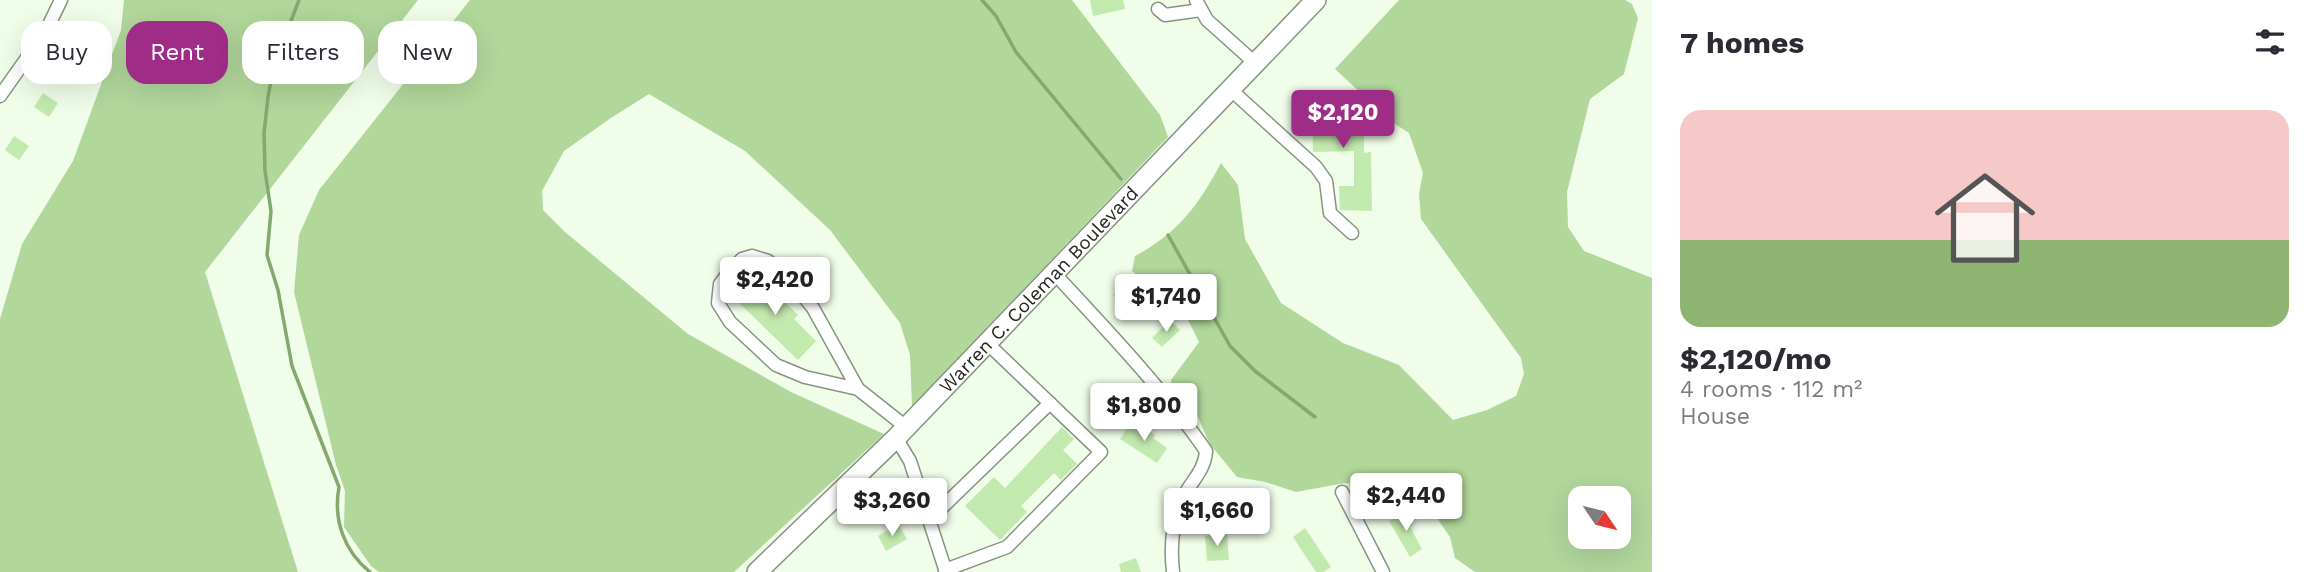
<!DOCTYPE html>
<html lang="en">
<head>
<meta charset="utf-8">
<style>
  :root { --surface:#fff; --page:#f7f7f7; --text:#2b2b33; --muted:#7c7c81; --accent:#9f2c87 }
  body { margin:0; font-family:"Work Sans",sans-serif; background:var(--page); color:var(--text); height:100vh; display:flex; flex-direction:column; font-size:26px; white-space:nowrap }
  * { box-sizing:border-box; margin:0 }
  p { font-size:23px; color:var(--muted) }
  .icon { flex:none; width:38px; height:38px; fill:none; stroke:currentColor; stroke-width:2; stroke-linecap:round; stroke-linejoin:round }
  .map { position:relative; flex:1; overflow:hidden }
  .side { display:flex; flex-direction:column; background:var(--surface); width:665px }
  .side>* { flex:none }
  .guide { position:absolute; left:21px; top:21px; width:665px; height:63px; display:flex; gap:14px }
  .needle { width:46px; rotate:125deg }
  .tools { position:absolute; left:1568px; top:486px; display:grid; gap:14px }
  .tools a { display:grid; place-items:center; width:63px; height:63px; border-radius:14px; background:var(--surface); box-shadow:0 7px 28px #0002; font-size:35px }
  .price { position:absolute; translate:-50% -60px; padding:0 16px; border-radius:7px; background:#fff; color:#222; font-size:23px; line-height:46px; filter:drop-shadow(0 2px 4px #0008) }
  .price::after { content:''; position:absolute; left:50%; top:42px; width:21px; height:16px; margin-left:-10px; background:inherit; clip-path:polygon(0 0,100% 0,50% 100%) }
  .price.active { background:var(--accent); color:#fff }
  ul { padding:0; list-style:none }
  li { display:grid; align-content:center; gap:14px; height:371px; padding:0 28px }
  li span { display:grid; place-items:center; height:217px; border-radius:21px; color:#555 }
  li>.icon { margin-inline-start:auto }
  span .icon { width:126px; height:126px; fill:#fffc; stroke-width:1 }
  li b { font-size:30px }
  h2 { display:flex; justify-content:space-between; align-items:center; height:84px; padding:0 28px; font-size:30px }
  .pill { padding:0 24px; border-radius:21px; background:var(--surface); box-shadow:0 7px 28px #0002; font-size:24px; line-height:63px }
  .pill.active { background:var(--accent); color:#fff }
  main { display:flex; flex:1; min-height:0 }
  .map>svg:first-child { display:block }
  .forest { fill:#b1d79b; fill-rule:evenodd }
  .lines { fill:none; stroke-linecap:round; stroke-linejoin:round }
  .stream { stroke:#84a96f; stroke-width:3.5 }
  .building { fill:#c3eaae }
  .minor-casing { stroke:#889482; stroke-width:15 }
  .highway-casing { stroke:#889482; stroke-width:22 }
  .minor { stroke:#fff; stroke-width:12 }
  .highway { stroke:#fff; stroke-width:19 }
  .labels { text-anchor:middle; dominant-baseline:central; stroke-width:6; stroke-linejoin:round; paint-order:stroke }
  .street-label { font-size:19px; fill:#242921; stroke:#fff }
</style>
</head>
<body>
<main>
<div class="map">
<svg width="1652" height="572" viewBox="0 0 1652 572">
  <rect width="100%" height="100%" fill="#f0fde9"/>
  <g class="forest">
    <polygon points="124,0 418,0 205,272 298,572 0,572 0,319 22,244 73,161 121,30"/>
    <polygon points="470,0 1072,0 1160,115 1168,137 912,407 910,355 900,323 830,230 745,151 649,94 611,118 564,151 542,191 543,210 565,232 688,334 791,392 884,434 734,572 379,572 371,566 344,527 345,491 336,465 294,292 299,235 319,190"/>
    <path d="M1399,0H1625L1632,4L1638,18L1624,74L1590,99L1567,192L1568,227L1584,251L1652,278V572H1475L1455,558L1450,537L1413,483L1375,485L1345,483L1296,492L1265,482L1237,477L1209,443L1198,417L1172,393L1171,380L1199,342L1184,312L1132,271L1135,256C1178,233 1198,206 1221,163L1238,185L1245,239L1281,303L1343,343L1399,365L1453,420L1487,410L1516,396L1524,374L1521,358L1421,219L1419,194L1423,173L1409,133L1392,122L1335,69ZM1580,499H1619V537H1580Z"/>
  </g>
  <g class="lines">
    <g class="stream">
      <path d="M299,0L274,65L268,97L264,133L265,171L271,211L267,255L278,290L292,366L339,487C333,520 344,551 370,572"/>
      <polyline points="982,0 996,16 1016,52 1121,179"/>
      <polyline points="1168,235 1230,346 1255,371 1315,417"/>
    </g>
  </g>
  <g class="building">
    <polygon points="1090,0 1123,0 1125,9 1093,16"/>
    <polygon points="80,40 93,49 80,67 68,59"/>
    <polygon points="43,93 58,103 49,117 34,107"/>
    <polygon points="1312,95 1342,95 1343,134 1364,134 1364,153 1371,152 1372,211 1340,210 1339,186 1354,186 1354,151 1313,152"/>
    <polygon points="14,136 29,146 19,160 5,150"/>
    <polygon points="757,275 798,315 794,319 816,341 798,360 734,298"/>
    <polygon points="1125,278 1151,305 1136,320 1113,295 1120,288 1117,285"/>
    <polygon points="1170,320 1180,330 1162,347 1152,338"/>
    <polygon points="1130,424 1141,432 1144,427 1155,435 1153,438 1167,448 1157,463 1120,439"/>
    <polygon points="1062,427 1074,439 1063,450 1077,464 1061,480 1054,473 1021,506 1027,512 1000,540 965,506 994,477 1005,488"/>
    <polygon points="1227,491 1241,501 1226,522 1211,512"/>
    <polygon points="1405,511 1413,525 1410,527 1422,549 1410,557 1389,521"/>
    <polygon points="898,524 907,539 886,551 878,536"/>
    <polygon points="1305,528 1331,567 1324,572 1316,572 1293,537"/>
    <polygon points="1227,534 1229,560 1207,561 1205,536"/>
    <polygon points="1136,558 1141,572 1121,572 1119,564"/>
  </g>
  <g class="lines">
    <defs>
      <g id="minor">
        <polyline points="1196,0 1207,20 1255,63"/>
        <polyline points="1158,9 1165,15 1201,10"/>
        <polyline points="1230,89 1316,167 1326,181 1330,213 1352,233"/>
        <polyline points="0,96 46,31 61,0"/>
        <path d="M1054,273C1106,329 1163,389 1206,451C1205,470 1192,480 1184,496C1172,520 1170,545 1173,572"/>
        <polyline points="858,389 805,377 776,365 730,322 718,303 720,284 729,272 742,259 752,256 768,261 789,279 813,308 858,389 906,427"/>
        <polyline points="896,438 910,461 946,572"/>
        <polyline points="1342,492 1383,572"/>
        <polyline points="929,520 1050,403"/>
        <polyline points="945,570 1007,547 1101,452 988,344"/>
      </g>
      <g id="highway">
        <path id="s1" d="M757,572L896,438L1316,0"/>
      </g>
    </defs>
    <use href="#minor" class="minor-casing"/>
    <use href="#highway" class="highway-casing"/>
    <use href="#minor" class="minor"/>
    <use href="#highway" class="highway"/>
  </g>
  <g class="labels">
    <g class="street-label">
      <text stroke="none"><textPath href="#s1" startOffset="399">Warren C. Coleman Boulevard</textPath></text>
    </g>
  </g>
</svg>
<div class="tools">
<a><svg class="needle" viewBox="-14 -14 28 28"><path d="M0-13l5 13h-10z" fill="#e53935"/><path d="M0 13l5-13h-10z" fill="#7c7c81"/></svg></a>
</div>
<b class="price active" style="left:1343px;top:150px">$2,120</b>
<b class="price" style="left:775px;top:317px">$2,420</b>
<b class="price" style="left:1166px;top:334px">$1,740</b>
<b class="price" style="left:1144px;top:443px">$1,800</b>
<b class="price" style="left:1406px;top:533px">$2,440</b>
<b class="price" style="left:892px;top:538px">$3,260</b>
<b class="price" style="left:1217px;top:548px">$1,660</b>
<div class="guide">
<a class="pill">Buy</a>
<a class="pill active">Rent</a>
<a class="pill">Filters</a>
<a class="pill">New</a>
</div>
</div>
<section class="side">
<h2>7 homes<svg class="icon" aria-label="filters" viewBox="0 0 24 24"><path d="M4 7h16M4 17h16"/><circle cx="9" cy="7" r="2"/><circle cx="15" cy="17" r="2"/></svg></h2>
<ul>
<li><span style="background:linear-gradient(#f6c9c9 60%,#8fb573 0)"><svg class="icon" aria-label="home" viewBox="0 0 24 24"><path d="M3 11l9-7 9 7M6 9v11h12V9"/></svg></span><div><b>$2,120/mo</b><p>4 rooms · 112 m²</p><p>House</p></div></li>
</ul>
</section>
</main>
</body>
</html>
